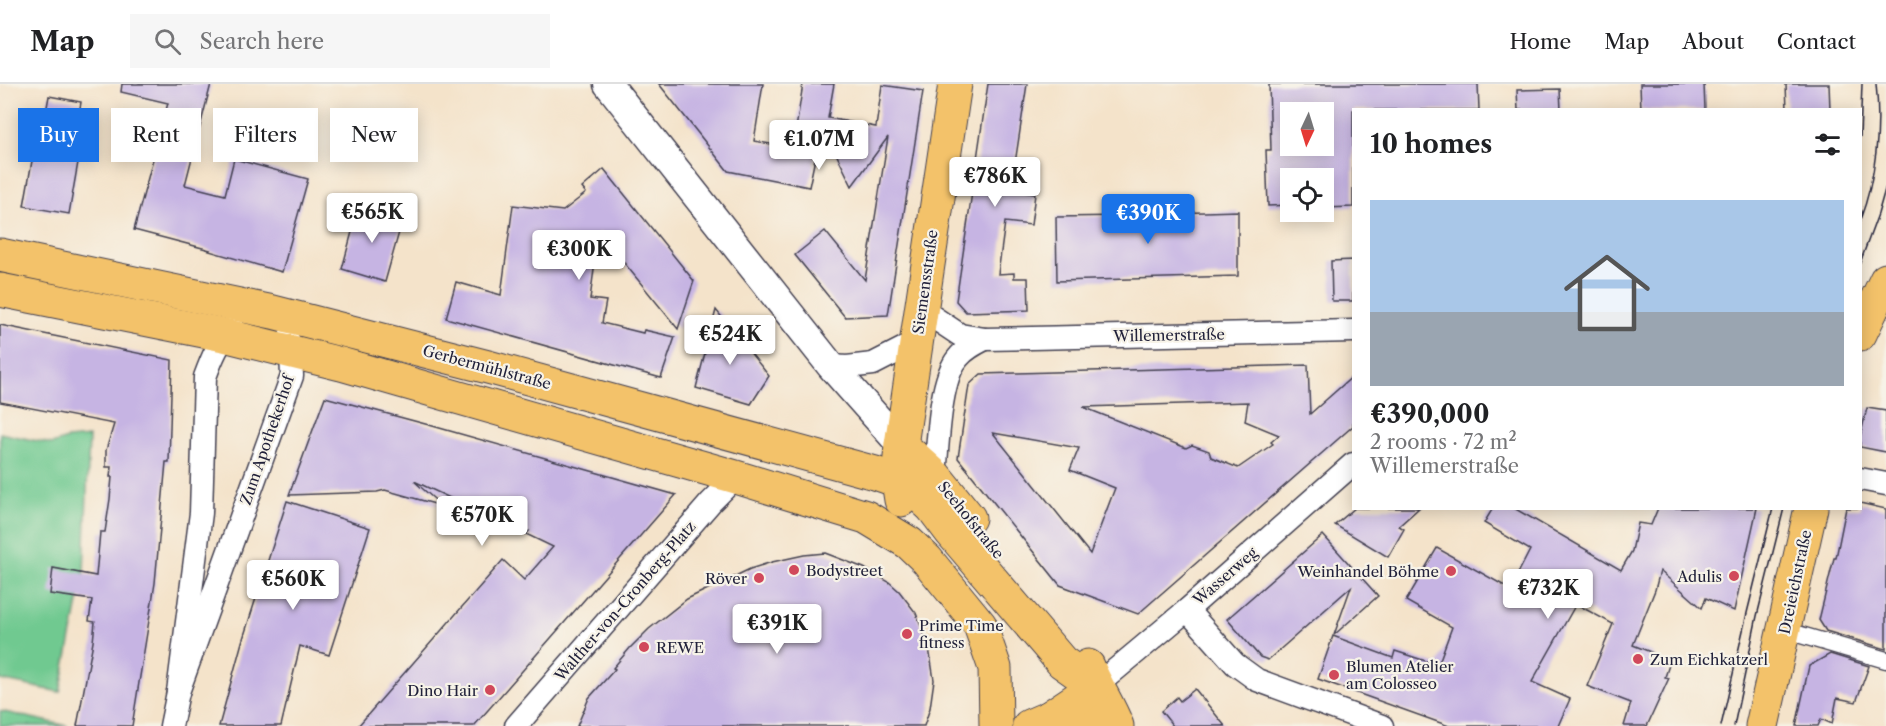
<!DOCTYPE html>
<html lang="en">
<head>
<meta charset="utf-8">
<style>
  :root { --surface:#fff; --page:#f6f6f6; --text:#202124; --muted:#757577; --line:#e0e0e0; --accent:#1a73e8 }
  body { margin:0; font-family:"Libre Caslon Text",serif; background:var(--page); color:var(--text); height:100vh; display:flex; flex-direction:column; font-size:22px; white-space:nowrap }
  * { box-sizing:border-box; margin:0 }
  p { font-size:20px; color:var(--muted) }
  .icon { flex:none; width:33px; height:33px; fill:none; stroke:currentColor; stroke-width:2; stroke-linecap:round; stroke-linejoin:round }
  .map { position:relative; flex:1; overflow:hidden }
  .sheet { position:absolute; left:1352px; top:24px; width:510px; height:402px; display:flex; flex-direction:column; background:var(--surface); border-radius:0px; box-shadow:0 3px 15px #0003 }
  .sheet>* { flex:none }
  .banner { position:absolute; left:18px; top:24px; width:570px; height:54px; display:flex; gap:12px }
  .needle { width:39px; rotate:184deg }
  .tools { position:absolute; left:1280px; top:18px; display:grid; gap:12px }
  .tools a { display:grid; place-items:center; width:54px; height:54px; border-radius:0px; background:var(--surface); box-shadow:0 3px 15px #0003; font-size:30px }
  .price { position:absolute; translate:-50% -51px; padding:0 14px; border-radius:6px; background:#fff; color:#222; font-size:20px; line-height:39px; filter:drop-shadow(0 2px 3px #0008) }
  .price::after { content:''; position:absolute; left:50%; top:36px; width:18px; height:14px; margin-left:-9px; background:inherit; clip-path:polygon(0 0,100% 0,50% 100%) }
  .price.on { background:var(--accent); color:#fff }
  ul { padding:0; list-style:none }
  li { display:grid; align-content:center; gap:12px; height:318px; padding:0 18px }
  li span { display:grid; place-items:center; height:186px; border-radius:0px; color:#555 }
  li>.icon { margin-inline-start:auto }
  span .icon { width:108px; height:108px; fill:#fffc; stroke-width:1 }
  li b { font-size:26px }
  h2 { display:flex; justify-content:space-between; align-items:center; height:72px; padding:0 18px; font-size:26px }
  .tag { padding:0 21px; border-radius:0px; background:var(--surface); box-shadow:0 3px 15px #0003; font-size:21px; line-height:54px }
  .tag.on { background:var(--accent); color:#fff }
  header { display:flex; align-items:center; gap:36px; box-sizing:border-box; height:84px; padding:0 30px; background:var(--surface); border-bottom:2px solid var(--line) }
  header strong { font-size:28px }
  nav { display:flex; gap:33px; margin-inline-start:auto; font-size:21px }
  .search { width:420px; height:54px; background:var(--page); display:flex; align-items:center; gap:15px; box-sizing:border-box; padding:0 21px; border-radius:0px; color:var(--muted); font-size:22px }
  .map>svg:first-child { display:block }
  .green { fill:#70c990; stroke:#497666; stroke-width:1.5 }
  .building { fill:#c6b4e3; fill-rule:evenodd }
  .lines { fill:none; stroke-linecap:round; stroke-linejoin:round }
  .pedestrian-casing { stroke:#423f50; stroke-width:19 }
  .minor-casing { stroke:#423f50; stroke-width:25 }
  .tertiary-casing { stroke:#423f50; stroke-width:31 }
  .primary-casing { stroke:#423f50; stroke-width:35 }
  .pedestrian { stroke:#fff; stroke-width:16 }
  .minor { stroke:#fff; stroke-width:22 }
  .tertiary { stroke:#fff; stroke-width:28 }
  .primary { stroke:#f3c26a; stroke-width:33 }
  .tram { stroke:#22223b; stroke-width:1.5 }
  .poi-dot { fill:#d1495b; stroke:#f7f3e8; stroke-width:2 }
  .labels { text-anchor:middle; dominant-baseline:central; stroke-width:4.5; stroke-linejoin:round; paint-order:stroke }
  .street-label { font-size:15px; fill:#22223b; stroke:#f7f3e8 }
  .poi-label { font-size:15px; fill:#22223b; stroke:#f7f3e8; text-anchor:start }
</style>
</head>
<body>
<header>
<strong>Map</strong>
<div class="search"><svg class="icon" aria-label="search" viewBox="0 0 24 24"><circle cx="10" cy="10" r="6"/><path d="M15 15l6 6"/></svg>Search here</div>
<nav><a>Home</a><a>Map</a><a>About</a><a>Contact</a></nav>
</header>
<div class="map">
<svg width="1886" height="642" viewBox="0 0 1886 642">
  <rect width="100%" height="100%" fill="#f7f3e8"/>
  <filter id="ink" filterUnits="userSpaceOnUse"><feTurbulence type="fractalNoise" baseFrequency=".0167" numOctaves="2"/><feDisplacementMap in="SourceGraphic" scale="12" xChannelSelector="R" yChannelSelector="G"/><feConvolveMatrix kernelMatrix="1 2 1 2 8 2 1 2 1" color-interpolation-filters="sRGB"/></filter>
  <filter id="wash" filterUnits="userSpaceOnUse"><feTurbulence type="fractalNoise" baseFrequency=".008" numOctaves="4" result="noise"/><feDisplacementMap in="SourceGraphic" scale="24" xChannelSelector="R" yChannelSelector="G"/><feGaussianBlur stdDeviation="1.35" result="paint"/><feColorMatrix in="noise" values="0 0 0 0 0 0 0 0 0 0 0 0 0 0 0 0 0 1.4 0 .05"/><feComposite in="paint" operator="in"/></filter>
  <g filter="url(#wash)">
    <rect width="100%" height="100%" fill="#f4e3ca"/>
    <g class="green">
      <polygon points="0,349 52,360 67,355 89,353 84,489 60,608 0,596"/>
      <polygon points="0,627 68,642 0,642"/>
    </g>
    <g id="blocks">
      <g class="building">
        <polygon points="122,0 211,0 185,101 225,111 234,75 308,95 282,188 209,167 210,166 134,146 168,19 121,8"/>
        <polygon points="659,0 763,0 754,57 793,64 803,0 834,0 828,34 876,43 882,1 923,7 888,231 845,233 795,171 825,147 865,196 888,53 852,102 822,41 809,103 728,87"/>
        <polygon points="988,0 1027,0 1011,106 1035,110 1031,141 1005,138 998,190 1014,189 1014,194 1028,194 1029,226 966,228 956,217"/>
        <path d="M1269,0H1478L1479,26H1353V123L1323,124V94H1290V121L1268,122L1266,66H1271ZM1290,28H1323V62H1290Z"/>
        <polygon points="1640,0 1704,0 1705,26 1641,26"/>
        <polygon points="1786,0 1829,0 1830,26 1787,26"/>
        <polygon points="1560,5 1561,26 1518,26 1517,6"/>
        <polygon points="49,12 81,18 73,66 80,67 69,130 24,122 35,60 40,61"/>
        <polygon points="604,85 694,197 678,245 599,148 590,215 606,217 602,239 643,249 644,246 675,253 661,294 446,234 456,198 501,211 513,121 563,127 586,109 582,104"/>
        <polygon points="359,122 403,134 385,198 342,185"/>
        <polygon points="1171,123 1171,129 1238,127 1238,192 1057,197 1056,133 1124,132 1124,124"/>
        <polygon points="1353,176 1353,217 1332,217 1331,177"/>
        <polygon points="716,226 769,292 751,320 696,304"/>
        <polygon points="0,241 172,276 169,378 166,378 155,499 132,642 77,642 93,558 95,538 89,537 92,516 50,510 53,484 96,492 100,448 105,448 110,415 112,393 110,393 111,383 106,383 106,366 114,340 0,318"/>
        <path d="M1308,281L1310,330L1353,292V342L1138,530L1060,501L958,374L969,301L981,290ZM1248,318L1245,337L1279,351L1271,358L1273,360L1238,384L1211,373L1209,367L1192,361L1186,364L1083,323ZM993,349L1079,364L1070,386L1115,404L1090,470Z"/>
        <polygon points="325,313 429,341 676,411 474,642 358,642 503,476 524,496 553,463 526,450 529,447 505,440 414,397 442,422 385,406 377,408 289,411"/>
        <polygon points="1867,324 1886,327 1886,368 1860,363 1860,353"/>
        <polygon points="287,417 370,444 329,571 300,562 281,642 219,642 242,558"/>
        <polygon points="1860,419 1886,425 1886,565 1826,547 1819,536 1834,474 1836,474 1846,424 1860,424"/>
        <polygon points="1355,424 1419,424 1399,442 1404,445 1388,473 1335,441"/>
        <polygon points="1493,424 1514,424 1621,486 1632,467 1638,439 1651,441 1658,424 1757,424 1734,527 1706,514 1702,524 1660,487 1655,506 1633,561 1653,569 1652,574 1669,581 1665,593 1669,594 1647,642 1624,642 1631,619 1587,602 1613,540 1576,520 1532,598 1570,615 1558,642 1449,642 1318,595 1333,552 1393,574 1395,567 1438,581 1452,543 1406,517 1437,464 1510,505 1530,466 1484,439"/>
        <polygon points="1323,451 1378,512 1334,551 1351,503 1268,576 1260,573 1227,535"/>
        <polygon points="825,469 864,484 889,498 899,507 916,529 929,564 934,596 930,624 924,642 577,642 589,614 615,585 613,584 630,564 649,545 687,515 750,485 772,478 804,471"/>
        <polygon points="1830,570 1869,582 1856,618 1837,614 1832,640 1821,635 1818,642 1796,642 1809,582"/>
        <polygon points="1195,605 1225,642 1173,642 1161,627 1177,613 1180,617"/>
      </g>
    </g>
  </g>
  <g filter="url(#ink)">
    <use href="#blocks" fill-opacity="0" stroke="#423f50" stroke-width="1.5"/>
    <g class="lines">
      <defs>
        <polyline id="pedestrian" points="1784,546 1886,576"/>
        <g id="minor">
          <polyline points="921,225 960,251 985,255 1353,247"/>
          <polyline points="831,282 847,283 873,280 916,258"/>
          <path d="M935,392C938,362 939,296 958,274C965,265 975,260 985,255"/>
          <polyline points="1860,395 1886,400"/>
          <polyline points="1187,526 1235,580 1257,596 1382,642"/>
          <polyline points="1096,602 1187,526 1353,380"/>
          <polyline points="178,608 292,292 291,268 288,255"/>
          <path d="M171,642L178,608L201,429L205,293C212,274 219,257 232,243"/>
          <polyline points="516,642 711,418 736,393"/>
        </g>
        <polyline id="tertiary" points="608,0 831,282 901,361"/>
        <g id="primary">
          <polyline points="0,171 273,228 488,283 875,389 898,397 914,406 932,423 951,448 1062,578 1096,602"/>
          <polyline points="0,206 224,251 341,280 736,393 866,433 909,459 927,476 980,541 995,584 996,642"/>
          <polyline points="1860,250 1886,196"/>
          <polyline points="901,361 935,392 969,434"/>
          <polyline points="901,416 898,397 901,361 955,0"/>
          <path d="M1088,582C1096,603 1109,621 1117,642"/>
          <polyline points="1050,633 1066,635 1091,642"/>
          <polyline points="1029,642 1050,633 1096,602"/>
          <polyline points="1762,642 1811,424"/>
        </g>
      </defs>
      <use href="#pedestrian" class="pedestrian-casing"/>
      <use href="#minor" class="minor-casing"/>
      <use href="#tertiary" class="tertiary-casing"/>
      <use href="#primary" class="primary-casing"/>
      <use href="#pedestrian" class="pedestrian"/>
      <use href="#minor" class="minor"/>
      <use href="#tertiary" class="tertiary"/>
      <use href="#primary" class="primary"/>
      <g class="tram">
        <polyline points="1860,53 1862,0"/>
        <path d="M1860,136C1876,94 1881,44 1876,0"/>
        <polyline points="1860,179 1878,130 1886,102"/>
        <polyline points="1721,642 1747,529 1773,424"/>
        <polyline points="1734,642 1757,532 1784,424"/>
      </g>
    </g>
  </g>
  <g class="poi-dot">
    <circle cx="794" cy="486" r="6"/>
    <circle cx="1451" cy="487" r="6"/>
    <circle cx="1734" cy="492" r="6"/>
    <circle cx="759" cy="494" r="6"/>
    <circle cx="907" cy="550" r="6"/>
    <circle cx="644" cy="563" r="6"/>
    <circle cx="1638" cy="575" r="6"/>
    <circle cx="1334" cy="591" r="6"/>
    <circle cx="490" cy="606" r="6"/>
  </g>
  <g class="labels">
    <g class="street-label">
      <text transform="translate(925 198) rotate(-82)">Siemensstraße</text>
      <text transform="translate(1169 251) rotate(-1)">Willemerstraße</text>
      <text transform="translate(487 283) rotate(15)">Gerbermühlstraße</text>
      <text transform="translate(267 356) rotate(-71)">Zum Apothekerhof</text>
      <text transform="translate(971 436) rotate(51)">Seehofstraße</text>
      <text transform="translate(1225 492) rotate(-41)">Wasserweg</text>
      <text transform="translate(1795 498) rotate(-78)">Dreieichstraße</text>
      <text transform="translate(625 517) rotate(-49)">Walther-von-Cronberg-Platz</text>
    </g>
    <g class="poi-label">
      <text x="806" y="486">Bodystreet</text>
      <text x="1439" y="487" text-anchor="end">Weinhandel Böhme</text>
      <text x="1722" y="492" text-anchor="end">Adulis</text>
      <text x="747" y="494" text-anchor="end">Röver</text>
      <text x="919" y="541">Prime Time<tspan x="919" dy="17">fitness</tspan></text>
      <text x="656" y="563">REWE</text>
      <text x="1650" y="575">Zum Eichkatzerl</text>
      <text x="1346" y="582">Blumen Atelier<tspan x="1346" dy="17">am Colosseo</tspan></text>
      <text x="478" y="606" text-anchor="end">Dino Hair</text>
    </g>
  </g>
</svg>
<div class="tools">
<a><svg class="needle" viewBox="-14 -14 28 28"><path d="M0-13l5 13h-10z" fill="#e53935"/><path d="M0 13l5-13h-10z" fill="#757577"/></svg></a>
<a><svg class="icon" aria-label="locate" viewBox="0 0 24 24"><circle cx="12" cy="12" r="6"/><path d="M12 2v4M12 18v4M2 12h4M18 12h4"/></svg></a>
</div>
<b class="price" style="left:819px;top:87px">€1.07M</b>
<b class="price" style="left:995px;top:124px">€786K</b>
<b class="price" style="left:372px;top:160px">€565K</b>
<b class="price on" style="left:1148px;top:161px">€390K</b>
<b class="price" style="left:579px;top:197px">€300K</b>
<b class="price" style="left:730px;top:282px">€524K</b>
<b class="price" style="left:482px;top:463px">€570K</b>
<b class="price" style="left:293px;top:527px">€560K</b>
<b class="price" style="left:1548px;top:536px">€732K</b>
<b class="price" style="left:777px;top:571px">€391K</b>
<div class="banner">
<a class="tag on">Buy</a>
<a class="tag">Rent</a>
<a class="tag">Filters</a>
<a class="tag">New</a>
</div>
<section class="sheet">
<h2>10 homes<svg class="icon" aria-label="filters" viewBox="0 0 24 24"><path d="M4 7h16M4 17h16"/><circle cx="9" cy="7" r="2"/><circle cx="15" cy="17" r="2"/></svg></h2>
<ul>
<li><span style="background:linear-gradient(#a9c7e8 60%,#9aa5b1 0)"><svg class="icon" aria-label="home" viewBox="0 0 24 24"><path d="M3 11l9-7 9 7M6 9v11h12V9"/></svg></span><div><b>€390,000</b><p>2 rooms · 72 m²</p><p>Willemerstraße</p></div></li>
</ul>
</section>
</div>
</body>
</html>
